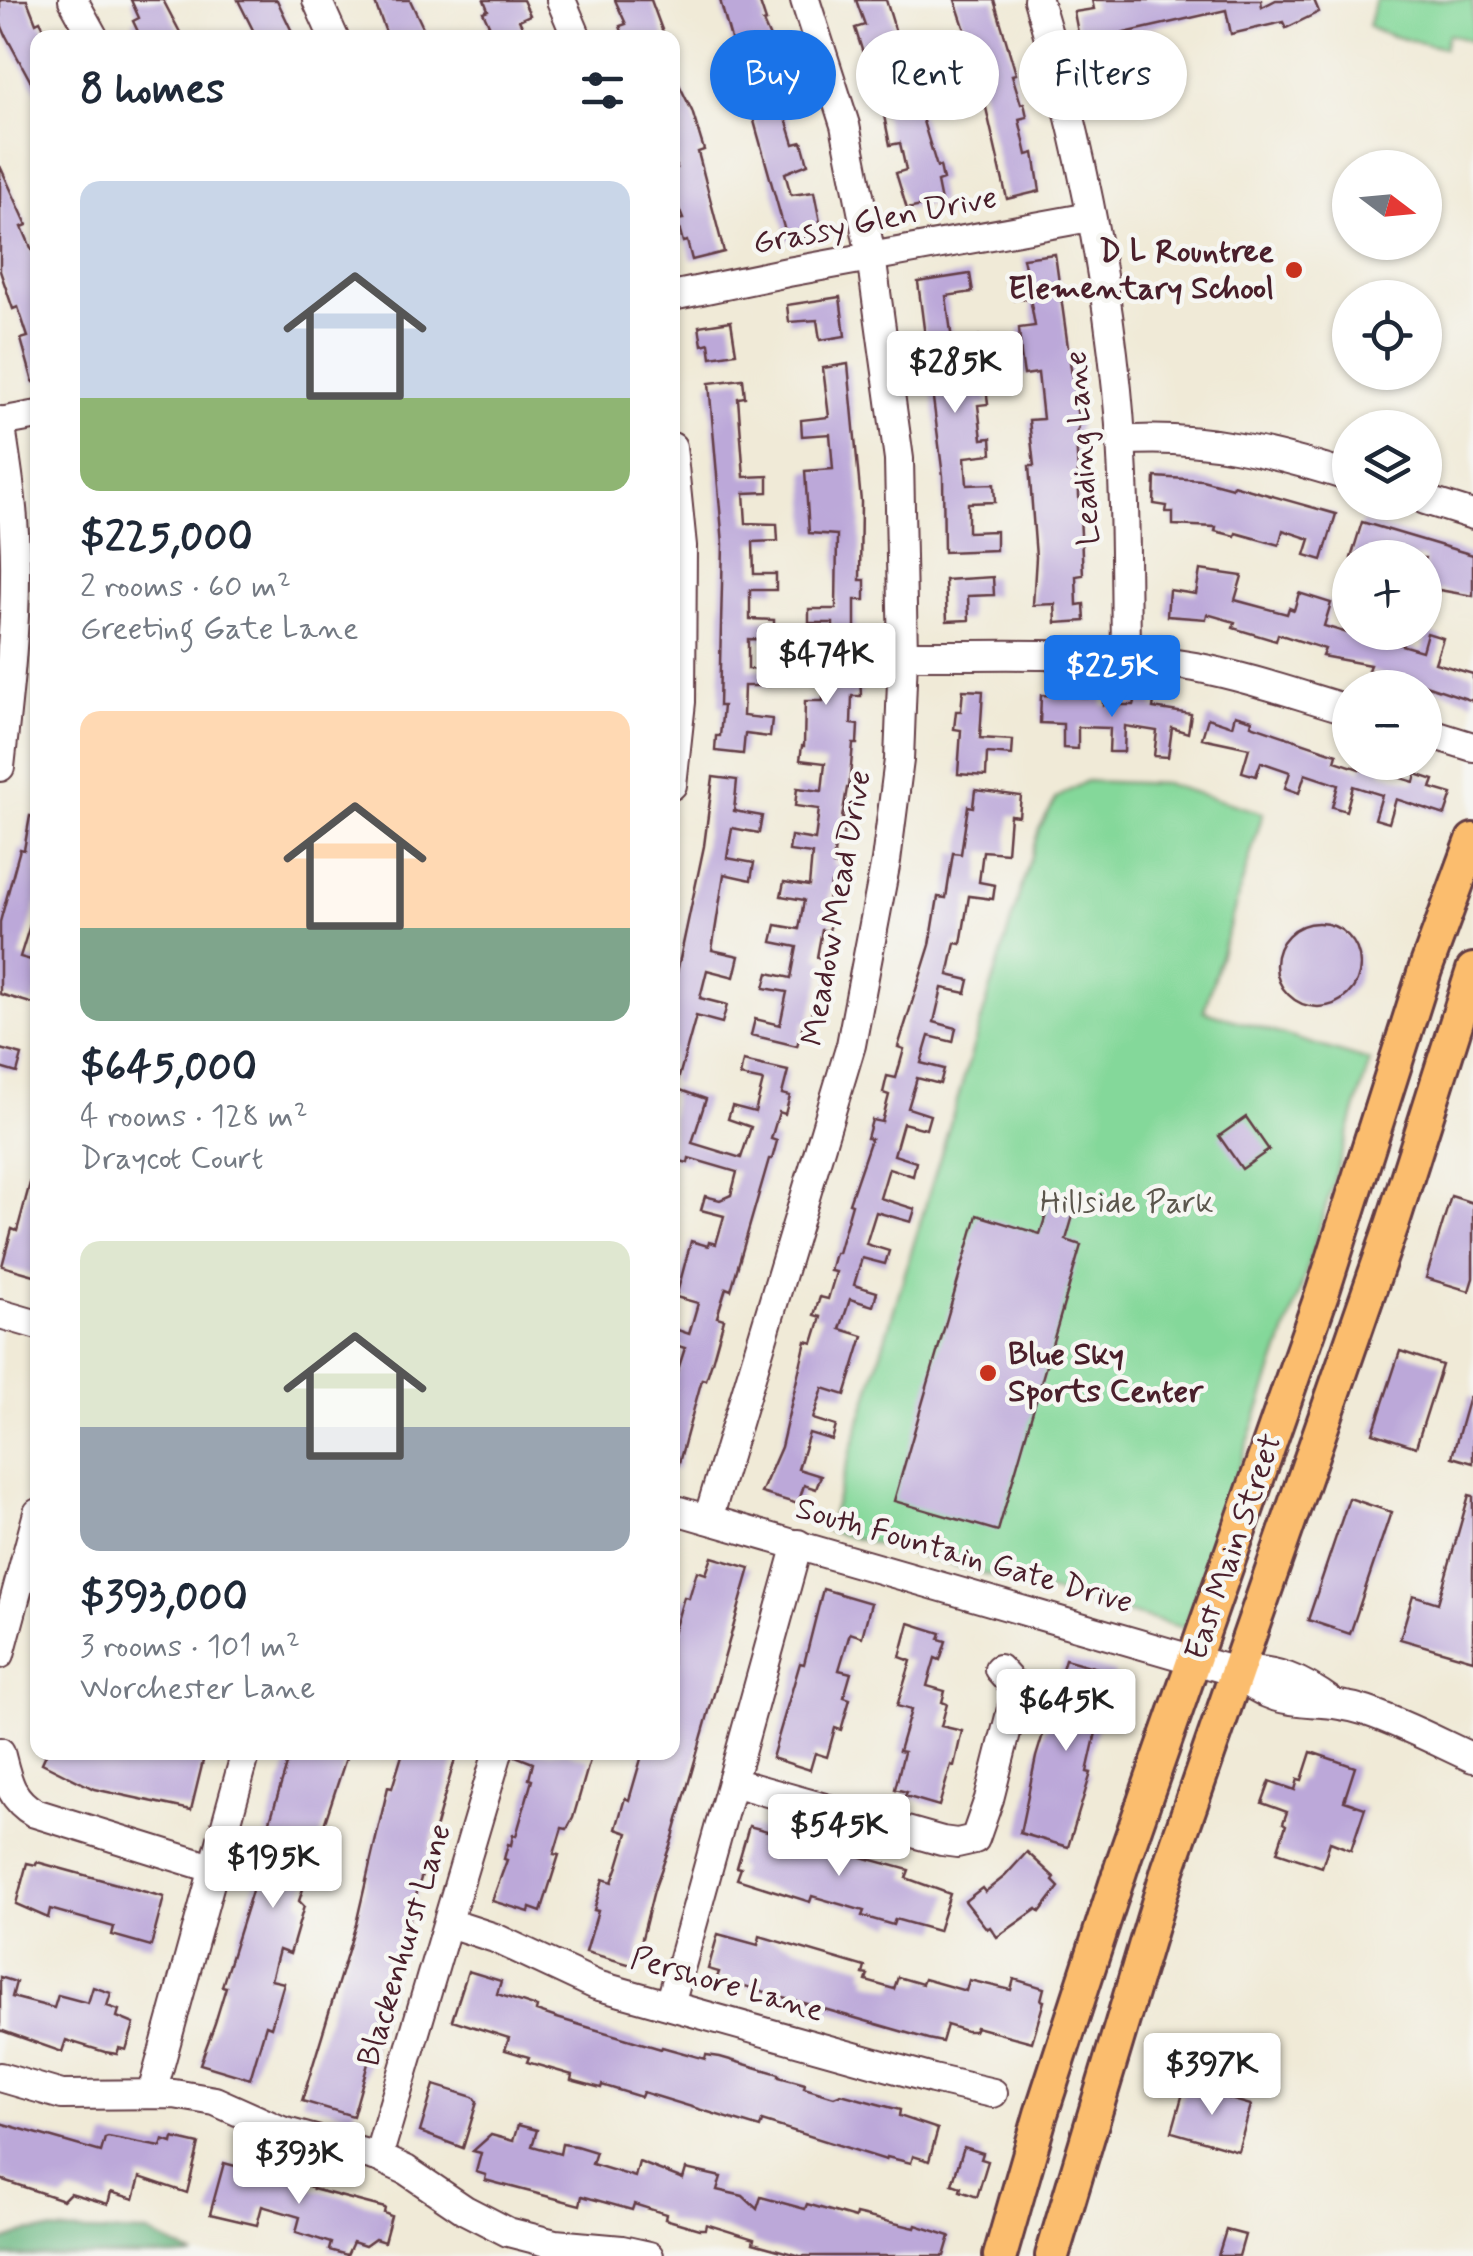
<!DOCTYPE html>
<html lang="en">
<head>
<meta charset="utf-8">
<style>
  :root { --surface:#fff; --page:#f6f6f7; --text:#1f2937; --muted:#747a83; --accent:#1a73e8 }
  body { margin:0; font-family:Mynerve,sans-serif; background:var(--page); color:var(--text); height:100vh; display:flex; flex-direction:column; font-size:38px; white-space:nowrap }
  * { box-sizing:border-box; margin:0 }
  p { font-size:32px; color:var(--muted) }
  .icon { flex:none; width:55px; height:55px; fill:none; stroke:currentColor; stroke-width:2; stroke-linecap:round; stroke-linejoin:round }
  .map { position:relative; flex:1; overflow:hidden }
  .details { position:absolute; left:30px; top:30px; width:650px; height:1730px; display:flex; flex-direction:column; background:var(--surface); border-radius:20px; box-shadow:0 2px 8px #0004 }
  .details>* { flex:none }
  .top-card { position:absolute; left:710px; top:30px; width:612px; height:90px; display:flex; gap:20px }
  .needle { width:65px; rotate:106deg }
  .controls { position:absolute; left:1332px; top:150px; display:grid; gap:20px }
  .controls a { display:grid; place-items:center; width:110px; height:110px; border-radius:50%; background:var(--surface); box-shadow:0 2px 8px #0004; font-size:50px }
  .price { position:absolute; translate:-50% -85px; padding:0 22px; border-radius:10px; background:#fff; color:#222; font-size:32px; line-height:65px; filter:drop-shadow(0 2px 5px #0008) }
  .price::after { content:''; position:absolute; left:50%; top:60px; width:30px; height:22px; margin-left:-15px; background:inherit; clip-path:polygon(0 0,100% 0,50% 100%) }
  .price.current { background:var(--accent); color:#fff }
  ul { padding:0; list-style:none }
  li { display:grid; align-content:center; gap:20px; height:530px; padding:0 50px }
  li span { display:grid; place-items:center; height:310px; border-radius:20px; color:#555 }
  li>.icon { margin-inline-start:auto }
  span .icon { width:180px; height:180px; fill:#fffc; stroke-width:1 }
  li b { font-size:42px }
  h2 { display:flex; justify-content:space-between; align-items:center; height:120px; padding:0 50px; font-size:42px }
  .tag { padding:0 35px; border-radius:45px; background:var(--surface); box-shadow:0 2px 8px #0004; font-size:35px; line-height:90px }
  .tag.current { background:var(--accent); color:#fff }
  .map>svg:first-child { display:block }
  .green { fill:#84d89a; stroke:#677c62; stroke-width:2.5 }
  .forest { fill:#6bb882; stroke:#5a6c56; stroke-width:2.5 }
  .building { fill:#bca8d9 }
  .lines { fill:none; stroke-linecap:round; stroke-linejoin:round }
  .minor-casing { stroke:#633d45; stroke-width:32 }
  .major-casing { stroke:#633d45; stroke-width:38 }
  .minor { stroke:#fff; stroke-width:28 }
  .major { stroke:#fbbd6e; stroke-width:32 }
  .poi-dot { fill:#c8321e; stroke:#f6f6f2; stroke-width:4 }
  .labels { text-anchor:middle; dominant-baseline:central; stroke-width:9; stroke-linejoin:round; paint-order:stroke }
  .street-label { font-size:32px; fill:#4a1f2b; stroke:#f6f6f2 }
  .poi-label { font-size:32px; font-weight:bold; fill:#4a1f2b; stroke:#f6f6f2; text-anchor:end }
  .park-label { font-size:32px; fill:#5b564c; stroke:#f6f6f2 }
</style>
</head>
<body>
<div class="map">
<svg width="1473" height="2256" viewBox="0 0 1473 2256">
  <rect width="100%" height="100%" fill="#f6f6f2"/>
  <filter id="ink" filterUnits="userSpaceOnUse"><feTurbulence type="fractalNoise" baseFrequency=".01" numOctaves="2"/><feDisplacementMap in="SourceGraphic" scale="20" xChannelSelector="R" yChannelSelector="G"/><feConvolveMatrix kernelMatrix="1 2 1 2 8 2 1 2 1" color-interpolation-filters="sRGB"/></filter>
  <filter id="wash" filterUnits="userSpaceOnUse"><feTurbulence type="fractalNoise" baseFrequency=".0048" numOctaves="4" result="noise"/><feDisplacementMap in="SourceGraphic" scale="40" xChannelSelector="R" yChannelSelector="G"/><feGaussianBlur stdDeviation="2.25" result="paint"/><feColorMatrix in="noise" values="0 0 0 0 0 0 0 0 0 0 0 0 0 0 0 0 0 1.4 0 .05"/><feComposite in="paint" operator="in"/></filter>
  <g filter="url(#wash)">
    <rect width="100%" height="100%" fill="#f0ead7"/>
    <g class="green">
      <path d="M1376,0H1473V42L1448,34L1444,48C1427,44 1377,35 1368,26Z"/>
      <polygon points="1086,781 1166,784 1263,813 1204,1011 1370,1061 1304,1279 1184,1628 827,1531 1039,829 1057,798"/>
    </g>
    <polygon class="forest" points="31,2231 148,2233 195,2256 0,2256 0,2242"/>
    <g id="blocks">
      <g class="building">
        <polygon points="0,0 27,0 36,23 40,21 49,38 38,38 38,95 6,36 0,22"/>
        <polygon points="131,0 163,0 183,38 141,38 133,21 139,18"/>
        <polygon points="238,0 277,0 295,38 257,38"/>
        <polygon points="374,0 410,0 428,38 388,38"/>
        <polygon points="484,0 523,0 530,15 519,20 528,38 495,38 483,12 488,10"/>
        <polygon points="615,0 651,0 665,38 624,38 620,26 626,24"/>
        <polygon points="720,0 759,0 766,21 763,22 781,63 771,66 780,99 790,96 794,110 784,112 794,144 802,142 808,164 785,173 791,195 814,192 822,232 788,242"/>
        <polygon points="856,0 886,0 937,167 940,166 943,180 937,182 941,202 907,209 896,173 906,170 900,143 890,145 880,96 877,97 855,28 865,25"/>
        <polygon points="955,0 994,0 1016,74 1012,75 1021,104 1024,103 1027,117 1019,119 1027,155 1034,153 1040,191 1007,199 975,60"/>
        <polygon points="1092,0 1261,0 1262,7 1276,0 1314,0 1319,12 1286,28 1283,22 1231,34 1226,10 1080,43 1074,12 1094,9"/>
        <polygon points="672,70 692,111 704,150 698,152 724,252 692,260 687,241 683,242 677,220 683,219 672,191 672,169 677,168 672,153"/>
        <polygon points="0,166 27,225 22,227 38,264 38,381 33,382 21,339 28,337 18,307 13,309 0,271"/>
        <polygon points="1055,254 1079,426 1076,435 1083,575 1076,576 1077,605 1084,604 1085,621 1056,623 1055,604 1033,605 1036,557 1029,466 1034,466 1029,420 1043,419 1038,373 1024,375 1021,355 1019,328 1035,326 1030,298 1014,300 1011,281 1027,278 1023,258"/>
        <polygon points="970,274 973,292 946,296 952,340 979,336 981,353 954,357 958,388 986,386 988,404 978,405 982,439 991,438 992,454 965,457 967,485 994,484 995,502 968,503 968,532 996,531 996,550 944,552 943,476 918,282"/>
        <polygon points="840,297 845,336 820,340 817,320 789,322 787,305"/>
        <polygon points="731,321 736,353 711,357 709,343 702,345 699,326"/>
        <polygon points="848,364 861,502 860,580 865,580 865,600 855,600 855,630 862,630 863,650 859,650 861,696 852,696 851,724 858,725 857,744 853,744 849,788 847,788 842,818 845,819 843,837 836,836 833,865 841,866 839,885 831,884 826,912 833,913 829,931 822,930 817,957 824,959 821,978 809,1022 804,1021 797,1046 751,1035 755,1019 780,1025 787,992 764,988 768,973 791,978 797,947 772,942 776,925 799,929 804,900 781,896 784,882 809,886 812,854 789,851 791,836 815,840 819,809 795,806 797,788 822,791 825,763 800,760 802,746 804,746 805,701 823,701 823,669 808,670 807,656 833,655 833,623 809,623 809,609 836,609 837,535 809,533 805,471 833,469 830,434 802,436 801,420 829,417 823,368"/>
        <polygon points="743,379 745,397 738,398 744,477 768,476 768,492 744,493 746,523 777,524 778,541 753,542 754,574 776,574 776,590 750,590 750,619 774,620 774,640 748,639 748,669 771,670 770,686 744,686 743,716 772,719 770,737 745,734 743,754 715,751 716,736 720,736 723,706 719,706 723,544 709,383"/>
        <polygon points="1155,477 1202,480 1232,488 1233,485 1336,514 1322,560 1305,555 1310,539 1283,530 1279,545 1236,533 1235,536 1215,531 1216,527 1173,525 1173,512 1166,512 1167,506 1154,504"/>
        <polygon points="1362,522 1473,555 1473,596 1439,590 1437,596 1425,592 1425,558 1385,558 1372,554 1371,558 1351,558"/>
        <polygon points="1200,570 1242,576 1235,600 1287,614 1289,608 1294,610 1299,593 1331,603 1324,626 1354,635 1377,640 1380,632 1397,632 1394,643 1422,651 1427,633 1443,638 1435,663 1473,674 1473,701 1408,679 1407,683 1368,670 1370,665 1322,656 1325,649 1278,634 1276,641 1233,628 1235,622 1207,614 1206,619 1167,616 1169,590 1196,594"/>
        <polygon points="993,577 994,595 968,596 969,620 947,621 945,580"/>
        <polygon points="963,690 983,691 980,738 1013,740 1012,755 987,753 986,776 958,774 961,730 954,729 956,711 961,711"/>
        <polygon points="1041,695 1103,698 1103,705 1134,705 1136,698 1154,701 1153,708 1191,714 1188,733 1172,728 1168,757 1154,756 1157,731 1125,726 1124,752 1109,752 1110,728 1078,727 1078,749 1063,748 1063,724 1040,723"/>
        <polygon points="1235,715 1252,720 1251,725 1337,754 1335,761 1362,770 1364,762 1384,762 1381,772 1414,782 1416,774 1434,780 1431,788 1452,794 1445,815 1396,799 1389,823 1375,819 1382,795 1353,786 1346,811 1332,807 1338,785 1305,774 1299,793 1285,788 1290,772 1261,762 1256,776 1242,772 1249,748 1202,738 1208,718 1232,726"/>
        <polygon points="713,777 737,780 734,811 762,816 759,833 732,828 727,858 754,863 751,880 724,874 712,950 739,956 734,977 707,970 700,998 727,1005 722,1023 696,1016 677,1084 672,1083 672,996 704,846"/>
        <polygon points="975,790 1021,796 1019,816 1010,815 1007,853 983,851 979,882 995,885 993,899 969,896 961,944 955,943 948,975 969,980 966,993 942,988 934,1022 956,1028 953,1042 929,1036 921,1063 944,1069 940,1084 917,1078 908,1108 930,1115 926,1129 903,1123 894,1155 916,1162 913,1176 889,1168 880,1198 915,1209 911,1222 876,1212 866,1244 889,1251 885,1264 862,1258 854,1285 877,1292 873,1306 850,1299 840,1329 863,1336 845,1395 823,1388 813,1419 836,1426 832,1440 809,1433 798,1469 821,1476 816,1489 804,1485 798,1504 761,1493 781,1447 806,1341 813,1343 821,1317 814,1315 820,1297 828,1299 836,1272 830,1271 835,1253 838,1253 852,1204 849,1203 871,1139 867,1138 872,1120 882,1122 889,1095 883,1093 887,1076 896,1078 904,1049 898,1047 930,945 938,897 946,898 953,853 961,854 968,806 973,807"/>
        <polygon points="30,816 38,817 38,899 20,957 38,962 38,991 34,1004 0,994 0,922 20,849 24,850"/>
        <circle cx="1318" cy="965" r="42"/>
        <polygon points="0,1049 22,1055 17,1073 0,1068"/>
        <polygon points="743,1061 788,1071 782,1094 790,1096 785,1114 779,1112 771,1139 777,1141 772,1159 769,1159 731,1290 726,1288 717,1317 724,1319 712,1362 706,1380 702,1379 677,1470 672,1469 672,1378 675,1379 685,1348 672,1344 672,1328 689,1334 698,1303 676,1297 691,1241 708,1246 709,1242 716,1244 724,1216 701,1210 705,1196 720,1200 731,1195 737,1172 689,1158 688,1163 672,1159 672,1087 706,1099 692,1143 741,1158 751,1127 728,1119 732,1106 755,1112 763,1081 740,1076"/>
        <polygon points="1246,1117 1269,1150 1242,1169 1219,1136"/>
        <polygon points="33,1172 38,1172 38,1276 2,1266 12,1229 17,1231"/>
        <polygon points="1451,1196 1473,1203 1473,1278 1469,1291 1426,1278"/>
        <polygon points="1050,1202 1075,1209 1066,1240 1081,1245 998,1531 894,1501 977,1215 1040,1234"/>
        <polygon points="1400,1351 1442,1365 1416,1447 1373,1433"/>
        <polygon points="1469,1397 1473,1397 1473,1463 1452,1457"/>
        <polygon points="1469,1495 1473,1496 1473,1660 1400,1639 1413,1595 1438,1603"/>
        <polygon points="1349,1498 1391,1512 1350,1634 1308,1620"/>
        <polygon points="712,1557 750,1568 673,1837 654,1890 635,1966 586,1952 598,1911 594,1910 603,1879 612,1882 618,1866 628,1833 616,1829 625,1798 629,1800 643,1752 672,1752 672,1637 684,1597 689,1598 697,1571 706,1574"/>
        <polygon points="823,1589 871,1603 862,1637 850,1633 839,1670 851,1673 844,1697 850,1699 841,1730 835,1728 827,1757 815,1753 810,1770 772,1758 800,1663 804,1664"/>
        <polygon points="909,1623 941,1633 939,1639 946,1641 940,1660 935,1658 927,1686 945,1691 942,1702 947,1704 941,1726 962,1731 954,1766 951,1765 939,1806 905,1796 907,1792 895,1789 904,1752 899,1751 911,1710 897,1706 911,1661 900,1657"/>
        <polygon points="1065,1659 1115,1673 1105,1707 1102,1706 1087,1772 1091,1773 1068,1847 1020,1833 1036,1757 1043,1734 1048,1725 1052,1727 1062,1695 1055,1693"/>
        <polygon points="47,1752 184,1752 183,1755 203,1761 191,1810 94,1789 42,1763"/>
        <polygon points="291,1752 348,1752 299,1901 304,1906 290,1954 279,1950 271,1980 284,1983 271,2027 266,2025 250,2079 200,2064 215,2023 226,1987 222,1986 261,1862 269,1835 266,1834"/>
        <polygon points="403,1752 457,1752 353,2116 302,2101 356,1924 388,1787 392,1788"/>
        <polygon points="515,1752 565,1752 590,1760 573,1818 567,1829 562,1828 554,1854 559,1855 541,1912 530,1908 529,1912 492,1901 507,1860 504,1859 508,1844 511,1845 513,1835 516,1836 532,1780 529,1779 533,1763 515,1756"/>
        <polygon points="1311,1752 1355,1767 1344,1801 1365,1808 1351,1850 1330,1842 1322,1867 1277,1852 1286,1825 1283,1823 1287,1812 1262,1803 1270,1781 1295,1790 1298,1779 1302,1780"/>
        <polygon points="749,1826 909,1870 906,1878 950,1894 938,1931 895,1919 893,1925 862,1916 864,1911 812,1896 810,1902 737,1879 741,1868 737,1867"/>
        <polygon points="1027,1852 1055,1878 1053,1881 1059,1887 1040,1912 1037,1909 997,1937 990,1927 987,1929 965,1901 982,1888 985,1892 1005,1876"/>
        <polygon points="37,1862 164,1897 151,1946 112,1935 114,1927 50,1909 48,1918 16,1904 27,1863 36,1865"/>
        <polygon points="718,1934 758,1945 760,1936 865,1967 863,1974 868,1975 866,1981 894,1989 898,1977 922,1984 924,1979 966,1991 969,1980 1011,1990 1014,1979 1044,1988 1041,2000 1044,2001 1032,2042 976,2027 974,2031 966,2031 947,2025 942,2042 928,2039 717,1978 719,1972 708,1969"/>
        <polygon points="468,1971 501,1981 497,1994 537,2007 536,2011 557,2018 661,2049 662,2047 705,2059 706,2055 720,2057 779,2074 779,2077 805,2084 804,2088 834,2097 841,2094 900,2110 899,2116 938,2129 929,2161 913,2156 911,2163 887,2157 886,2160 762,2121 760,2128 643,2092 641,2097 602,2085 601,2088 571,2080 572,2075 527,2062 529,2057 505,2050 509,2038 452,2020"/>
        <polygon points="0,1977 16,1982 12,1997 54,2008 58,1995 88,2003 93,1987 111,1993 107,2006 119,2010 117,2017 134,2024 126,2050 119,2048 117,2054 105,2052 66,2040 62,2052 0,2030"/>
        <polygon points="434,2085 473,2097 477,2102 463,2148 420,2132"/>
        <polygon points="1185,2086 1251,2105 1238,2151 1172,2132"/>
        <polygon points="0,2123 101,2152 105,2138 108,2137 161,2147 163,2140 172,2143 173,2138 199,2144 187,2193 140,2177 134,2199 111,2192 108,2204 70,2193 63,2200 0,2179"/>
        <polygon points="518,2125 537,2130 532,2146 560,2154 562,2144 576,2146 596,2152 592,2164 635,2177 639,2162 683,2179 686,2169 721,2177 717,2190 743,2196 757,2209 761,2197 805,2209 807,2204 855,2218 856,2214 915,2228 916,2225 950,2236 944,2256 800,2256 753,2243 754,2239 706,2224 705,2229 699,2229 665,2219 666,2214 634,2204 632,2210 582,2196 580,2205 485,2180 486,2175 476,2172 481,2153 473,2151 491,2135 513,2141"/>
        <polygon points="964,2147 983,2153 981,2159 988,2161 977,2197 960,2191 961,2187 952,2184"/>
        <polygon points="224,2163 250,2170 258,2167 308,2182 307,2185 313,2189 385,2208 384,2213 391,2216 384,2242 375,2239 365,2246 353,2242 347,2255 329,2250 331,2243 296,2232 300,2217 262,2206 257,2225 210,2214"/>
        <polygon points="1226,2230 1245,2235 1239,2256 1218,2256"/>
      </g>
    </g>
  </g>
  <g filter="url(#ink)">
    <use href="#blocks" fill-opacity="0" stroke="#633d45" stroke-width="2.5"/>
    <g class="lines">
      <defs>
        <g id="minor">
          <polyline points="73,0 94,38"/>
          <polyline points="317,0 334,38"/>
          <polyline points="561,0 577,38"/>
          <path d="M1038,0C1076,126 1104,259 1117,390C1126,479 1125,569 1126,659"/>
          <polyline points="672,296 788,272 1090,217"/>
          <path d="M0,421C8,472 16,523 15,575C15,639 7,703 0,767"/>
          <polyline points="0,422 38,415"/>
          <path d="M1120,441C1199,434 1275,453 1350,477"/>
          <polyline points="672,447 682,546 681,702 672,785"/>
          <polyline points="1425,500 1473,515"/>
          <path d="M903,655C1000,656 1100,650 1195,667C1247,677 1299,695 1350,710"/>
          <polyline points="1425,732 1473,747"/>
          <polyline points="0,1314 38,1325"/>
          <path d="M672,1509L1236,1672C1273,1666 1303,1681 1333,1703"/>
          <polyline points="708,1519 851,1045 886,861 899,760 903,655 899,459 871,256 845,125 805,0"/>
          <polyline points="0,1654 38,1513"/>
          <path d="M1236,1672C1282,1715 1314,1694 1366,1711C1402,1723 1438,1742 1473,1758"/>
          <path d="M0,1752C7,1779 10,1799 35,1813L212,1868"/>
          <polyline points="732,1782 942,1841 957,1843 975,1839 989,1799 1017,1689 999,1669"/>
          <polyline points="449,1923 495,1938 596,1985 933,2079 993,2093"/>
          <polyline points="670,2005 798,1544"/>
          <polyline points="0,2077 62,2095 174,2094 215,2101 282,2131 378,2157 406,2170 465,2210 508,2232 555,2244 622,2250 649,2256"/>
          <polyline points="152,2093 246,1752"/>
          <polyline points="378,2157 498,1752"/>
        </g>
        <g id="major">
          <polyline points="1000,2256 1041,2114 1125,1856 1323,1291 1425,970 1473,840"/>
          <polyline points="1052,2256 1168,1870 1393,1222 1473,970"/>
        </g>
      </defs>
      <use href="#minor" class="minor-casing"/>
      <use href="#major" class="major-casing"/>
      <use href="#minor" class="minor"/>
      <use href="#major" class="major"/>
    </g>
  </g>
  <g class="poi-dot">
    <circle cx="1294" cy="270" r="10"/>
    <circle cx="988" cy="1373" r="10"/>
  </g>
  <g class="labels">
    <g class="street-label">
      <text transform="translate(875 221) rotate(-11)">Grassy Glen Drive</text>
      <text transform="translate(1083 448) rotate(-94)">Leading Lane</text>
      <text transform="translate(837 908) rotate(-80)">Meadow Mead Drive</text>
      <text transform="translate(1234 1547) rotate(-71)">East Main Street</text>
      <text transform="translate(964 1556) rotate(16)">South Fountain Gate Drive</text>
      <text transform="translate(405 1945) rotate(-73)">Blackenhurst Lane</text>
      <text transform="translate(727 1985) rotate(16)">Pershore Lane</text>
    </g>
    <g class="poi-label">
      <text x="1274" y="252">D L Rountree<tspan x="1274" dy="37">Elementary School</tspan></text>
      <text x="1008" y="1355" text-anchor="start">Blue Sky<tspan x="1008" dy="37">Sports Center</tspan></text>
    </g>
    <g class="park-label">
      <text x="1127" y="1203">Hillside Park</text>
    </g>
  </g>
</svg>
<div class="controls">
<a><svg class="needle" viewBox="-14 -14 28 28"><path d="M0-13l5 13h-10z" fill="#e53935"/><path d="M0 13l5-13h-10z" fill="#747a83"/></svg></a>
<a><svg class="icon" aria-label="locate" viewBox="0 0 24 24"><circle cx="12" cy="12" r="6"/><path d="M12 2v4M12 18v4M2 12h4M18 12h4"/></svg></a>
<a><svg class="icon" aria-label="layers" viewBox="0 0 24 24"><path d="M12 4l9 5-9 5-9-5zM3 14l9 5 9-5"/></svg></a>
<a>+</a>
<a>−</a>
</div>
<b class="price" style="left:955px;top:416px">$285K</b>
<b class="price" style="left:826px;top:708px">$474K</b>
<b class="price current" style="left:1112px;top:720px">$225K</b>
<b class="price" style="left:1066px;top:1754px">$645K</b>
<b class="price" style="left:839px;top:1879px">$545K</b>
<b class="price" style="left:273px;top:1911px">$195K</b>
<b class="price" style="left:1212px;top:2118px">$397K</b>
<b class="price" style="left:299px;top:2207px">$393K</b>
<div class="top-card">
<a class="tag current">Buy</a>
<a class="tag">Rent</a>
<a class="tag">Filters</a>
</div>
<section class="details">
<h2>8 homes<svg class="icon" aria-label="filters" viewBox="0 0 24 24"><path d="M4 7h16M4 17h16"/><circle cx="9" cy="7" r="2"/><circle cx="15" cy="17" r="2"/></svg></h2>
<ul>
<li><span style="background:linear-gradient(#c9d6e8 70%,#8fb573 0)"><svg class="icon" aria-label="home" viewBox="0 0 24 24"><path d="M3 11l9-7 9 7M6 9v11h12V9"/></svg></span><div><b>$225,000</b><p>2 rooms · 60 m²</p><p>Greeting Gate Lane</p></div></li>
<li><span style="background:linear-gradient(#ffd9b3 70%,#7fa58c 0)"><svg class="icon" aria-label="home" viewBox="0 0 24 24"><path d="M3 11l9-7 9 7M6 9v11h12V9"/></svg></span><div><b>$645,000</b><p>4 rooms · 128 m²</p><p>Draycot Court</p></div></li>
<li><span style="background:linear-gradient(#dfe7d0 60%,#9aa5b1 0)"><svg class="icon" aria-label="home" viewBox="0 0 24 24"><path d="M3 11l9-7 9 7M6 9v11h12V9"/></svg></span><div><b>$393,000</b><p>3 rooms · 101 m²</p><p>Worchester Lane</p></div></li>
</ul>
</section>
</div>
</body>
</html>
